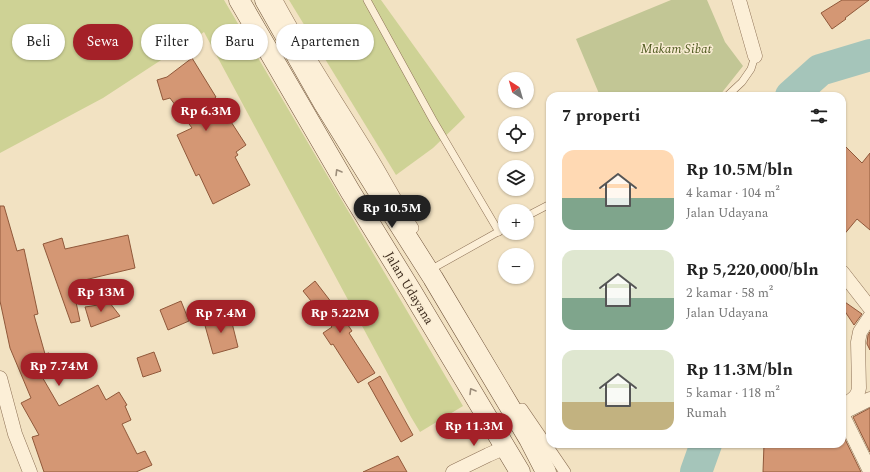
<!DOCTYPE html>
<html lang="id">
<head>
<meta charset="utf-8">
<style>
  :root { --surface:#fff; --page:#f6f6f6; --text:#222; --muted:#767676; --accent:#a42128 }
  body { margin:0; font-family:Spectral,serif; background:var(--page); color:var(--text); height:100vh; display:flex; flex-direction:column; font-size:15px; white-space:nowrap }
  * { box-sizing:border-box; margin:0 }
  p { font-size:13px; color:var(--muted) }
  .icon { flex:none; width:22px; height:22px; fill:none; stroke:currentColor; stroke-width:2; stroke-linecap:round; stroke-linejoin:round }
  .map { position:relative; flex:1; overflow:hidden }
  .side { position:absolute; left:546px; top:92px; width:300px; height:356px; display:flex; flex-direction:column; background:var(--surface); border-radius:12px; box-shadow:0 1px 3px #0004 }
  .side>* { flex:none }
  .banner { position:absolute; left:12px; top:24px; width:380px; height:36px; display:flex; gap:8px }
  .needle { width:26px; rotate:323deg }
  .fabs { position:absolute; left:498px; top:72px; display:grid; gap:8px }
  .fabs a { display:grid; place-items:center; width:36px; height:36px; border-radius:50%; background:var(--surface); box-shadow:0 1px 3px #0004; font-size:20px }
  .price { position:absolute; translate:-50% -34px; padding:0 9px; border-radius:14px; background:var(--accent); color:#fff; font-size:13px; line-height:26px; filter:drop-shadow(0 1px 2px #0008) }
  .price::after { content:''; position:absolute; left:50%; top:24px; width:12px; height:9px; margin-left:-6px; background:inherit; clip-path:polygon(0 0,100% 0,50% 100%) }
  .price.active { background:#222; color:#fff }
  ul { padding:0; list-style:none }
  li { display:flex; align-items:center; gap:12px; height:100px; padding:0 16px }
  li span { display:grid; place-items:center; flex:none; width:112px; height:80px; border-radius:12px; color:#555 }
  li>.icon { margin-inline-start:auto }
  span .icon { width:48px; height:48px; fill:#fffc; stroke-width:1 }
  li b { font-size:17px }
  h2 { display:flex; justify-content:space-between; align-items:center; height:48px; padding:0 16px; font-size:17px }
  .chip { padding:0 14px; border-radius:18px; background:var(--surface); box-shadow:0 1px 3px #0004; font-size:14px; line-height:36px }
  .chip.active { background:var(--accent); color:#fff }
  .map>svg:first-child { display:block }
  .green { fill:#ced295 }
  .cemetery { fill:#c2c695 }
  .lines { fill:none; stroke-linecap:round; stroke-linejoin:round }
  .river { stroke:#a5c5ba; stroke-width:32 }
  .building { fill:#d49774; stroke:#90583a }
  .service-casing { stroke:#8e7257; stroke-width:8 }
  .pedestrian-casing { stroke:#8e7257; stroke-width:12 }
  .minor-casing { stroke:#8e7257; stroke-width:15 }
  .secondary-casing { stroke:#70533a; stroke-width:21 }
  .service { stroke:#fcefd7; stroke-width:7 }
  .pedestrian { stroke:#fcefd7; stroke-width:11 }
  .minor { stroke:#fcefd7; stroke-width:14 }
  .secondary { stroke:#fcefd7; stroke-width:20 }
  .oneway { stroke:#9c8d7a }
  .labels { text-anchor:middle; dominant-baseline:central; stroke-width:3; stroke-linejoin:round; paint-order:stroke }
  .park-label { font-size:13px; font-style:italic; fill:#505b21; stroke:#f9ecd3 }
  .street-label { font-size:13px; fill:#3d2b1d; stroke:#f9ecd3 }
</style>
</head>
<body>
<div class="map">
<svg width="870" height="472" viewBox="0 0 870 472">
  <rect width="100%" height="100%" fill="#f2e2c2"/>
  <g class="green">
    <polygon points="0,0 224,0 463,406 420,432 411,417 204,32 103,98 0,153"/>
    <polygon points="289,0 381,0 465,117 433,148 396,175"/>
  </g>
  <polygon class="cemetery" points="671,0 707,0 725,42 743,66 720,95 718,96 600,96 576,39"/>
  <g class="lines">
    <g class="river">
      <polyline points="791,96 820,70 870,55"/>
      <polyline points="696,472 706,444"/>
    </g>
  </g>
  <g class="building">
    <polygon points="842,0 869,0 845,18 846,19 832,29 821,13"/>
    <polygon points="192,58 216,97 215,97 246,145 236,152 238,155 235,157 250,185 213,204 199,174 196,176 177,135 192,128 170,98 163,100 157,80 167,77"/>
    <polygon points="842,143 862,163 870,153 870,230 857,219 842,237"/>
    <polygon points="0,206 4,206 17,251 24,249 38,314 34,315 45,354 49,353 56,369 41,375 59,406 98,385 106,400 119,392 127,405 125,406 131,420 122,424 137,454 145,451 152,465 136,472 44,472 32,437 39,435 21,403 31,398 10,348 0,301"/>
    <polygon points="128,235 135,268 72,283 80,321 71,323 43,244 62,238 65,249"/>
    <polygon points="315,281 342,316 352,331 349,333 375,373 358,383 333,344 331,345 323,333 332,327 303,291"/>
    <polygon points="106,298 120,316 91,327 85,307 98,305"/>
    <polygon points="842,300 862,314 854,325 842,307"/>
    <polygon points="181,301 189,321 168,330 160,310"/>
    <polygon points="230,315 238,347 213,354 204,322"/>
    <polygon points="870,332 870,350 867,344 867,343 868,335"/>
    <polygon points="154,352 161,371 143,377 137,358"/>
    <polygon points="380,376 413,435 401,442 368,383"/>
    <polygon points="870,408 870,452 853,417"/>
    <polygon points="842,433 861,472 763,472 764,444 842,444"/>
    <polygon points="398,456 407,472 363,472"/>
  </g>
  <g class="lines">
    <defs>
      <g id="service">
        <polyline points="367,0 433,120 499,232"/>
        <polyline points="727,96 742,82 751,69 755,56"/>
        <polyline points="527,216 550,204"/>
        <polyline points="430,270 505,228"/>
      </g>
      <g id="pedestrian">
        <path d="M277,0C305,53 339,103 370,154C385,178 398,204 413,228"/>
        <polyline points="522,409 565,472"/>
      </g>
      <g id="minor">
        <polyline points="739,0 755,56"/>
        <polyline points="842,272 870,308"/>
        <polyline points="0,378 15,434 30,472"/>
        <path d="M842,411C845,400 857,402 859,388L858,342L860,332L870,317"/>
        <polyline points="846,411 870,399"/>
        <polyline points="842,414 870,471"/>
        <polyline points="453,472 488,455 506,447"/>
      </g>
      <g id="secondary">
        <polyline points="239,0 350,191 412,292 520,472"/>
        <polyline points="265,0 324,104 376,188 433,278 529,439 546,472"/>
      </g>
    </defs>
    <use href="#service" class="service-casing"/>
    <use href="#pedestrian" class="pedestrian-casing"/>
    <use href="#minor" class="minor-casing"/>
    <use href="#secondary" class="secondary-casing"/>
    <use href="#service" class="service"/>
    <use href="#pedestrian" class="pedestrian"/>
    <use href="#minor" class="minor"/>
    <use href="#secondary" class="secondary"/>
  </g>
  <defs><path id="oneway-chevron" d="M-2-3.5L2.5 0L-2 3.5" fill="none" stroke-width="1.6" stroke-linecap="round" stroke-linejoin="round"/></defs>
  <g class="oneway">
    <use href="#oneway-chevron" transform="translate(338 172) rotate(-121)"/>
    <use href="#oneway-chevron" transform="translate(472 391) rotate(-121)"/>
  </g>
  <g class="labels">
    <g class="park-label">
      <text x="676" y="49">Makam Sibat</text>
    </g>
    <g class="street-label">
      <text transform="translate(409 288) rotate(59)">Jalan Udayana</text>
    </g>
  </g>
</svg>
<div class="fabs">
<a><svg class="needle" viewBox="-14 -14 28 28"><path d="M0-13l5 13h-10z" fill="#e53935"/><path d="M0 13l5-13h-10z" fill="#767676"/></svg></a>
<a><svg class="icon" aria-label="locate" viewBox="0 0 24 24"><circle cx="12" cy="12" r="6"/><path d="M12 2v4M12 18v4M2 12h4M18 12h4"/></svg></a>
<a><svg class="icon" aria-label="layers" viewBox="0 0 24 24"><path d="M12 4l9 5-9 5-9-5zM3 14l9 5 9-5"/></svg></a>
<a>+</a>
<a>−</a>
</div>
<b class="price" style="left:206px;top:132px">Rp 6.3M</b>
<b class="price active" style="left:392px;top:229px">Rp 10.5M</b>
<b class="price" style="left:101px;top:313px">Rp 13M</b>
<b class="price" style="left:221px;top:334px">Rp 7.4M</b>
<b class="price" style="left:340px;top:334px">Rp 5.22M</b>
<b class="price" style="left:59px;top:387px">Rp 7.74M</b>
<b class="price" style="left:474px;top:447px">Rp 11.3M</b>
<div class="banner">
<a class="chip">Beli</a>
<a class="chip active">Sewa</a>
<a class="chip">Filter</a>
<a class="chip">Baru</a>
<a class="chip">Apartemen</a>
</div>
<section class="side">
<h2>7 properti<svg class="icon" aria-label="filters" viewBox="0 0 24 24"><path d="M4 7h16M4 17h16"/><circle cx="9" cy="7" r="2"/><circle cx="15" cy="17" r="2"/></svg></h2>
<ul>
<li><span style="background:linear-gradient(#ffd9b3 60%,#7fa58c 0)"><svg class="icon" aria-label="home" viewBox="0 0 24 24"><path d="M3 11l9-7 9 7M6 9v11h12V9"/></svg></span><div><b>Rp 10.5M/bln</b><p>4 kamar · 104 m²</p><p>Jalan Udayana</p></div></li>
<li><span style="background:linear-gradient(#dfe7d0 60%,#7fa58c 0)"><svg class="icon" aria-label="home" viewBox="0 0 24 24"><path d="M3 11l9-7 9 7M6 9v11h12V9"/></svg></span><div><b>Rp 5,220,000/bln</b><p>2 kamar · 58 m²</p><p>Jalan Udayana</p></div></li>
<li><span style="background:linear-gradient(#dfe7d0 65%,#c2b280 0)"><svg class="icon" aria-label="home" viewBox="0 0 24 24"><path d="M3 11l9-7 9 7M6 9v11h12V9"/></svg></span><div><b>Rp 11.3M/bln</b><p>5 kamar · 118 m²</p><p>Rumah</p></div></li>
</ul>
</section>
</div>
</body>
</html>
